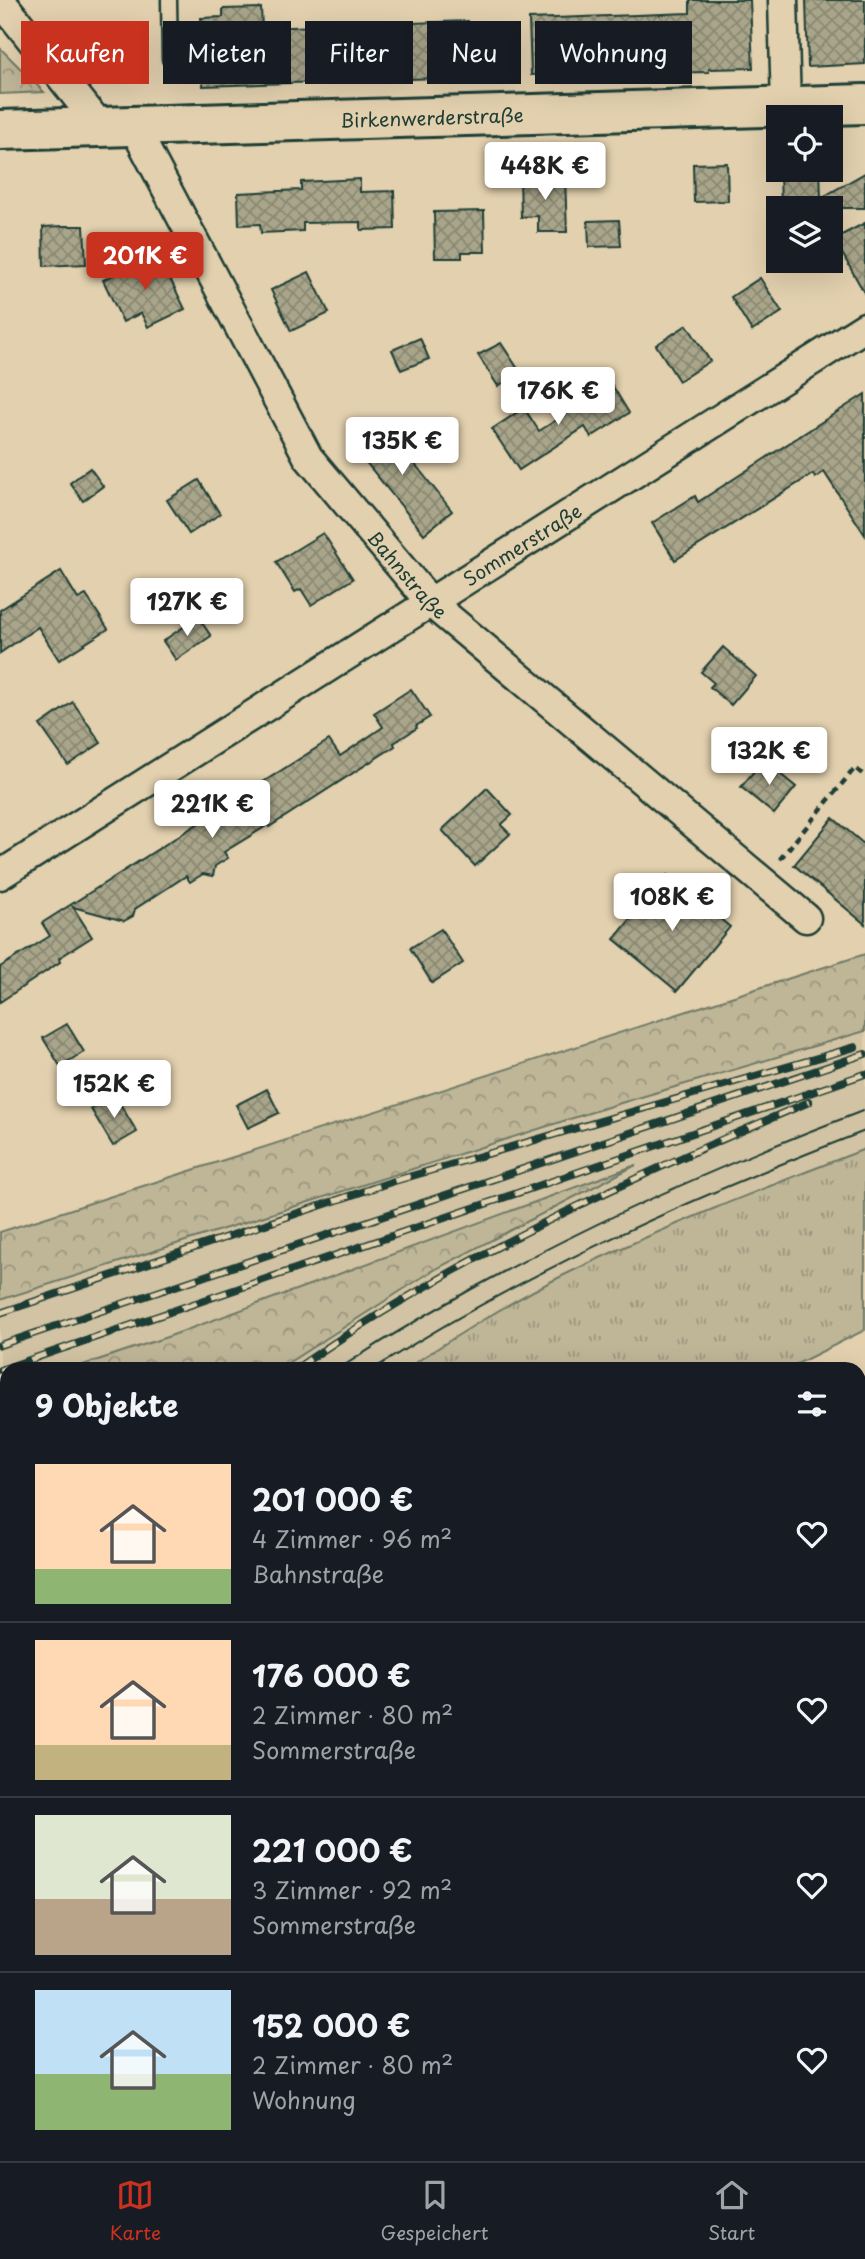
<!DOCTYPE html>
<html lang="de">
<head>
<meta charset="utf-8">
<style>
  :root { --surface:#171b24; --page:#242831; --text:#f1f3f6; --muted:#9ea1a6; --line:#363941; --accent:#c8321e }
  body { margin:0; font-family:"Playpen Sans",sans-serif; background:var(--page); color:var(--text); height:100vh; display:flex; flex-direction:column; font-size:26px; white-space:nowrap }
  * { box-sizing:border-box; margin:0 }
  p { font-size:23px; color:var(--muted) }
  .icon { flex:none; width:38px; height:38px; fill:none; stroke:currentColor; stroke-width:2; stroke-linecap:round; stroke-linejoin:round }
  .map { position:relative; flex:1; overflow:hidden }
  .panel { position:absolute; left:0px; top:1362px; width:866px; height:800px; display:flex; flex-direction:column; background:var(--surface); border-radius:21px 21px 0 0; box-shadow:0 7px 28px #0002 }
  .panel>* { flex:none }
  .hud { position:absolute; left:21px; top:21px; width:824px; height:63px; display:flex; gap:14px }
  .tools { position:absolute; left:766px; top:105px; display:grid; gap:14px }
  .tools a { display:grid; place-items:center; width:77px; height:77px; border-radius:0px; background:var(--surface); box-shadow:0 7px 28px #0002; font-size:35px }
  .price { position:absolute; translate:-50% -60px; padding:0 16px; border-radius:7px; background:#fff; color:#222; font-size:23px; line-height:46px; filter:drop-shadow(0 2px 4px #0008) }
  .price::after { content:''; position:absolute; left:50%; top:42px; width:21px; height:16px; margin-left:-10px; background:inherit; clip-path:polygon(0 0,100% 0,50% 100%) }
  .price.active { background:var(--accent); color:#fff }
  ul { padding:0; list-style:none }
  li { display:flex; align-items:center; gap:21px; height:175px; padding:0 35px }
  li+li { border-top:2px solid var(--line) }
  li span { display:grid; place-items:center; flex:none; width:196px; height:140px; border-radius:0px; color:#555 }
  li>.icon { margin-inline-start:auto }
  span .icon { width:84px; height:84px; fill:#fffc; stroke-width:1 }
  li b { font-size:30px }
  h2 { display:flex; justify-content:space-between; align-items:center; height:84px; padding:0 35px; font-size:30px }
  .chip { padding:0 24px; border-radius:0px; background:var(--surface); box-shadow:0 7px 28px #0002; font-size:24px; line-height:63px }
  .chip.active { background:var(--accent); color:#fff }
  .dock { display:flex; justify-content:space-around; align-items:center; height:98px; border-top:2px solid var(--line); background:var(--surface); font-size:19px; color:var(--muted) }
  .dock a { display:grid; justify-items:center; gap:4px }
  .dock .active { color:var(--accent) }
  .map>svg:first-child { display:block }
  .built { fill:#d1c3a3 }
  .grass { fill:url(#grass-tufts); stroke:#6f7a66; stroke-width:2 }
  .forest { fill:url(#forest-crowns); stroke:#6f7a66; stroke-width:2 }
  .building { fill:url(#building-cross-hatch); stroke:#1f3d34; stroke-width:2 }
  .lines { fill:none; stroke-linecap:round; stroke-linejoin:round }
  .lane-casing { stroke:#1f3d34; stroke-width:19 }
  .street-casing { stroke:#1f3d34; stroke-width:33 }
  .primary-casing { stroke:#1f3d34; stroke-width:44 }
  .path { stroke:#1f3d34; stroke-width:4.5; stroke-dasharray:7 5; stroke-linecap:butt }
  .lane { stroke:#e2d0ae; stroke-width:14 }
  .street { stroke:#e2d0ae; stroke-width:28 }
  .primary { stroke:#e2d0ae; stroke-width:38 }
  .tram { stroke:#1f3d34; stroke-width:2 }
  .rail-casing { stroke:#1f3d34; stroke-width:8 }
  .rail { stroke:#e2d0ae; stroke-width:5; stroke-dasharray:16; stroke-linecap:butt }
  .labels { text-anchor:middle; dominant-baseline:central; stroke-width:5; stroke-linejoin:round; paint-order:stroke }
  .street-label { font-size:19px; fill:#1f3d34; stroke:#e2d0ae }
</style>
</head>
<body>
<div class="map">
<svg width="865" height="2161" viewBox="0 0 865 2161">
  <defs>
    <pattern id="grass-tufts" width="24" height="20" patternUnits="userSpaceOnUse" patternTransform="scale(1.75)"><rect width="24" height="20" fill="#bfb698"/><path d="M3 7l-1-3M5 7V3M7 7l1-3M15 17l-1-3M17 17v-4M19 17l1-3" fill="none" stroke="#9b957d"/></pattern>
    <pattern id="forest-crowns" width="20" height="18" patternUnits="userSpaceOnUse" patternTransform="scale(1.75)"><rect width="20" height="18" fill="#bfb698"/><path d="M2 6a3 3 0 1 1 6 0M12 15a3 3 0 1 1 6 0" fill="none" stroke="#9b957d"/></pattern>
    <pattern id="building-cross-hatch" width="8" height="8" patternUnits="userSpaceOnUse" patternTransform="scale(1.75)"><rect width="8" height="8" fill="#a9a58a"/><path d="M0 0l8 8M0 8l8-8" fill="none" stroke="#898872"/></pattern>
  </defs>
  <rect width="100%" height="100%" fill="#e2d0ae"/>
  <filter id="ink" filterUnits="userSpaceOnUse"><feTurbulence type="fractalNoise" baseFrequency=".0143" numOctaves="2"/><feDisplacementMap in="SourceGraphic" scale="14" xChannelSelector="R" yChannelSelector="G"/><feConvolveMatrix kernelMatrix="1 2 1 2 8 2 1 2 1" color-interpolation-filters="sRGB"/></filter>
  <g filter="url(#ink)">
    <g class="built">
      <polygon points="865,1031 865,1149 673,1227 470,1327 407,1368 280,1368 432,1271 170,1336 74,1368 7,1368 7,1391 0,1394 0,1300 614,1105"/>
      <polygon points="7,1595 7,1697 0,1704 0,1602"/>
    </g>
    <g class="grass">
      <path d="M865,1149V1330L789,1368H407C458,1335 509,1302 564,1275C661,1228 764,1188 865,1149Z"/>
      <polygon points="7,1697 7,1769 0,1773 0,1704"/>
    </g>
    <g class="forest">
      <polygon points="0,48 44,92 0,94"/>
      <polygon points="865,954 865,1031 614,1105 0,1300 0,1232"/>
      <polygon points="636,1165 432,1271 280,1368 74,1368 170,1336"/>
      <polygon points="7,1391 7,1595 0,1602 0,1394"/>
    </g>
    <g class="building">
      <polygon points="690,0 750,0 753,68 709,69 709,72 659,73 658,71 531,75 529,19 690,13"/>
      <polygon points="806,0 865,0 865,64 808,67"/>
      <polygon points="261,8 262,28 468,21 469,77 203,86 201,18 223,17 223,9"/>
      <polygon points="727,163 728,201 694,202 693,164"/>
      <polygon points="820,170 821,198 865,173 865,208 781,208 780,171"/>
      <polygon points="565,176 567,232 538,232 538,216 521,217 520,177"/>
      <polygon points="360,179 360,192 394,191 395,229 361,230 361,222 303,223 303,231 261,233 260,224 239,225 238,193 301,190 301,182"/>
      <polygon points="484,211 485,252 462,252 462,258 435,258 434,212"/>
      <polygon points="619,220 621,246 589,247 588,221"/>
      <polygon points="865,223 865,294 834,239"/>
      <polygon points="64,226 84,226 86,264 44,266 43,227"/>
      <polygon points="158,254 185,309 148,327 141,313 123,322 103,280"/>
      <polygon points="309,272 329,313 291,331 271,290"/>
      <polygon points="760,278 782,312 752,331 731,297"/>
      <polygon points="687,325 710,361 679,381 656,345"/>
      <polygon points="420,338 429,359 401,370 392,350"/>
      <polygon points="501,343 520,372 498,386 478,355"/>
      <polygon points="612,385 629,413 591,437 585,427 519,470 492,429 524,408 539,431"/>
      <polygon points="865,394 865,535 824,472 815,478 813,474 675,560 652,523 695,496 698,502"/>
      <polygon points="381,421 452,511 424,534 352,445"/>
      <polygon points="90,468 103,486 83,501 70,483"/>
      <polygon points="199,480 220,514 189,534 167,500"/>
      <polygon points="323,533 353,579 311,605 301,589 295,592 276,562"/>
      <polygon points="61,571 78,599 86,595 108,629 59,660 38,627 0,653 0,610"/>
      <polygon points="198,617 211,636 176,660 163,641"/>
      <polygon points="723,647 756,676 731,705 710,687 714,683 701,672"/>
      <polygon points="411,689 430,717 416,726 417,728 394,743 395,746 269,827 268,825 224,852 228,858 215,866 213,876 203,874 190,882 186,876 135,909 133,916 124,921 73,907 92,937 59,958 60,962 0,1002 0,967 50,936 42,923 329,740 340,756 383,727 374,713"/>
      <polygon points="73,702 101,743 68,765 40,725"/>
      <polygon points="763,760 796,787 774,814 741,787"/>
      <polygon points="487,788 512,815 501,825 510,834 475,866 442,830"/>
      <polygon points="833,818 865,845 865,924 794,865"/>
      <polygon points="667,875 730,927 677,991 614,939"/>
      <polygon points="441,929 463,963 432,983 410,948"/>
      <polygon points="67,1024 84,1052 60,1066 43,1038"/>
      <polygon points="267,1089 279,1113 248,1128 236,1105"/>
      <polygon points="114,1094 137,1132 113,1146 91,1109"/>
    </g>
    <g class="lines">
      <defs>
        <polyline id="lane" points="169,0 170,59"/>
        <g id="street">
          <polyline points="0,0 101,127"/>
          <polyline points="783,0 786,107"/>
          <path id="s1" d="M134,127L308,457L431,603L806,918"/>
          <path id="s2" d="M0,875L865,327"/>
          <polyline points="859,1585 865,1583"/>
          <polyline points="859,1791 865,1795"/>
          <polyline points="0,2012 7,2019"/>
          <polyline points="859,2019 865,2010"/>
          <polyline points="160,2154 168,2161"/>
          <polyline points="771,2161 776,2154"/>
        </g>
        <g id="primary">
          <path id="s3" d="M0,130L865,104"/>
        </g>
      </defs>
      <use href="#lane" class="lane-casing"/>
      <use href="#street" class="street-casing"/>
      <use href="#primary" class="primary-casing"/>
      <g class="path">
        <polyline points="780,859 855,768 865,776"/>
        <polyline points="0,1435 7,1433"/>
        <polyline points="0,1568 7,1562"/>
      </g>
      <use href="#lane" class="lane"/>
      <use href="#street" class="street"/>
      <use href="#primary" class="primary"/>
      <g class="tram">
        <path d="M340,1368C504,1261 682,1179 865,1110"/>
        <path d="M375,1368C528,1270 696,1196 865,1131"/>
        <polyline points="0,1645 7,1638"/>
        <polyline points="0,1673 7,1666"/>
      </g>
      <defs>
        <g id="rail">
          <polyline points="0,1313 391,1182 855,1047"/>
          <polyline points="0,1345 865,1054"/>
          <path d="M297,1368C455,1258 632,1177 809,1102"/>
          <polyline points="0,1370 865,1074"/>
          <polyline points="0,1613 7,1606"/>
        </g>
      </defs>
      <use href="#rail" class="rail-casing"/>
      <use href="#rail" class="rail"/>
    </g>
  </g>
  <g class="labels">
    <g class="street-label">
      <text stroke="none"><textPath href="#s3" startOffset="432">Birkenwerderstraße</textPath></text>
      <text stroke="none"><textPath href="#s2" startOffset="618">Sommerstraße</textPath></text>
      <text stroke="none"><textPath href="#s1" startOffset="527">Bahnstraße</textPath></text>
    </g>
  </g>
</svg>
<div class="tools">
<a><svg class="icon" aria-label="locate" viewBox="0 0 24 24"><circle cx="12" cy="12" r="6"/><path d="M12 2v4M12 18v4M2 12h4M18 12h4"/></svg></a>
<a><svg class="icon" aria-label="layers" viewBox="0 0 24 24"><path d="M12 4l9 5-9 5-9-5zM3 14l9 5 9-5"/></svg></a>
</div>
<b class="price" style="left:545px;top:202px">448K €</b>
<b class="price active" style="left:145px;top:292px">201K €</b>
<b class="price" style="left:558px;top:427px">176K €</b>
<b class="price" style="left:402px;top:477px">135K €</b>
<b class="price" style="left:187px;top:638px">127K €</b>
<b class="price" style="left:769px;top:787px">132K €</b>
<b class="price" style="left:212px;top:840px">221K €</b>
<b class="price" style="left:672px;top:933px">108K €</b>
<b class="price" style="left:114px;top:1120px">152K €</b>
<div class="hud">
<a class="chip active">Kaufen</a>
<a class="chip">Mieten</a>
<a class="chip">Filter</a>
<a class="chip">Neu</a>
<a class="chip">Wohnung</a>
</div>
<section class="panel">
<h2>9 Objekte<svg class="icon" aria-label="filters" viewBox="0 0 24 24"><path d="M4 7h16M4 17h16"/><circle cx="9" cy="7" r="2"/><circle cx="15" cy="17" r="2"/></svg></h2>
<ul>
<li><span style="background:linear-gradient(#ffd9b3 75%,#8fb573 0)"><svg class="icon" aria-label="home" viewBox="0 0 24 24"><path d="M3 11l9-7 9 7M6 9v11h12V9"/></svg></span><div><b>201 000 €</b><p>4 Zimmer · 96 m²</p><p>Bahnstraße</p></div><svg class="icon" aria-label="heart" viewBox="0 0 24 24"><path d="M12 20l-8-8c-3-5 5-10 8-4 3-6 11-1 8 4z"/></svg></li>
<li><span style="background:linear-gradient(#ffd9b3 75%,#c2b280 0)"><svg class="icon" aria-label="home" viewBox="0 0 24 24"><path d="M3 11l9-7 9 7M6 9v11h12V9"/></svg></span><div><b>176 000 €</b><p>2 Zimmer · 80 m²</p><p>Sommerstraße</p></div><svg class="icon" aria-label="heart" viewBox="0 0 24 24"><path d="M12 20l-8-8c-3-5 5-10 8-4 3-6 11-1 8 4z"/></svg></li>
<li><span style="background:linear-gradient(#dfe7d0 60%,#b9a48a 0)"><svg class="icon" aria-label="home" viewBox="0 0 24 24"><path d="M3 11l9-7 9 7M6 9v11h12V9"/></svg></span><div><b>221 000 €</b><p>3 Zimmer · 92 m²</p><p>Sommerstraße</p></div><svg class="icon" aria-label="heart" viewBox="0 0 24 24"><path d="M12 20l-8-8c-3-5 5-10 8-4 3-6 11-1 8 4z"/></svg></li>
<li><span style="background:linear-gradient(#bfe0f5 60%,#8fb573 0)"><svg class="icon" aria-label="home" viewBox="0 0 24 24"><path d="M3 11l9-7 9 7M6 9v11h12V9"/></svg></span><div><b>152 000 €</b><p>2 Zimmer · 80 m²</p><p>Wohnung</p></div><svg class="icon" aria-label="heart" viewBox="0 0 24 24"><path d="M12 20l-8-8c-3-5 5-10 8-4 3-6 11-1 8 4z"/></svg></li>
</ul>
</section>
</div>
<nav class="dock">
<a class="active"><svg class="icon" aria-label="map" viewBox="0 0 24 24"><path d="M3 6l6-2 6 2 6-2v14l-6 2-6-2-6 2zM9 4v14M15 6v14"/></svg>Karte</a>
<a><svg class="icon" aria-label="saved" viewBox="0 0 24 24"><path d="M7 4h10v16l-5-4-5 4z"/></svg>Gespeichert</a>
<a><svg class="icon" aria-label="home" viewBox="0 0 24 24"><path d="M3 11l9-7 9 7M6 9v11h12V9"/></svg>Start</a>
</nav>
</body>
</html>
